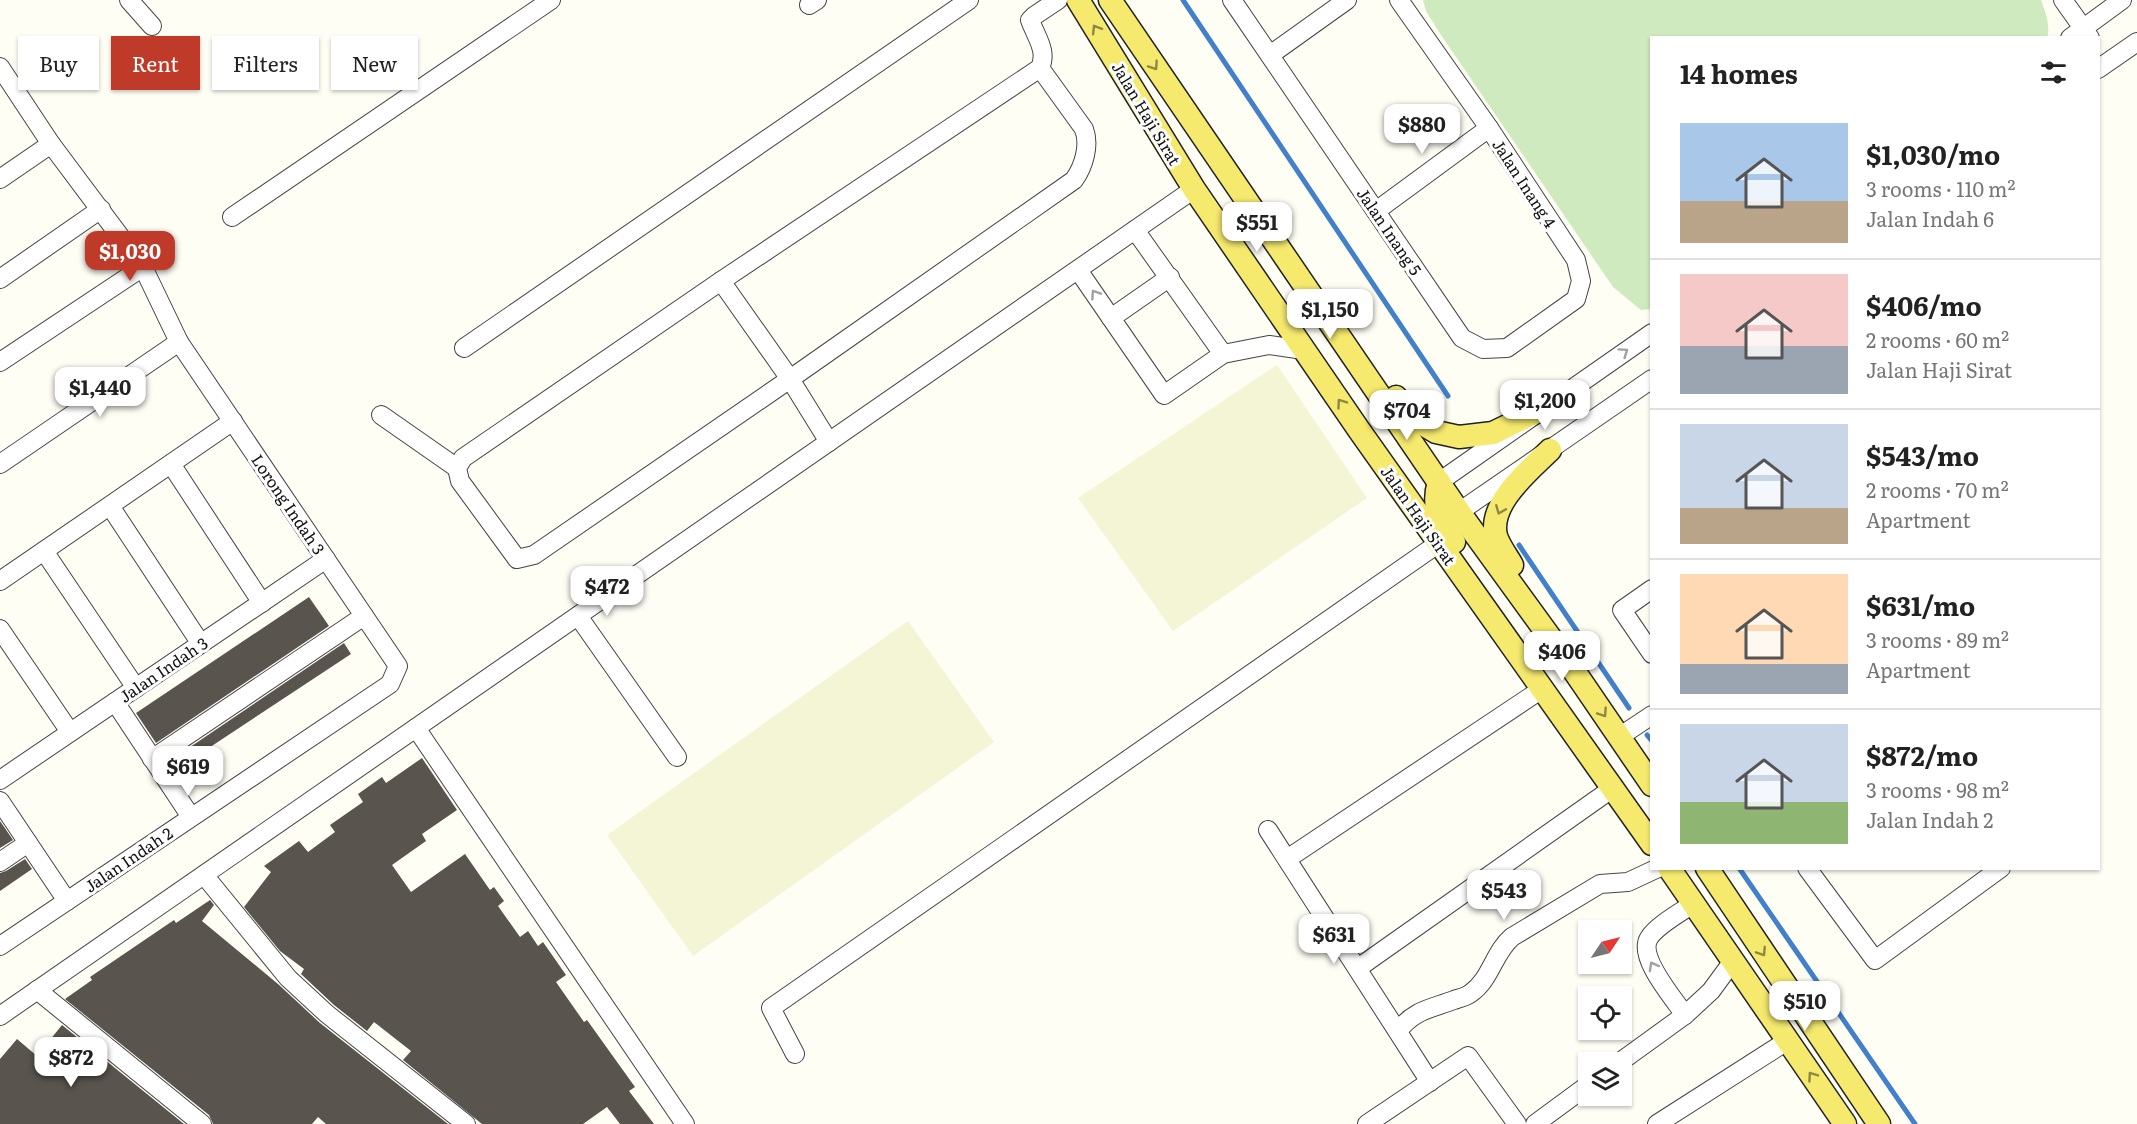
<!DOCTYPE html>
<html lang="en">
<head>
<meta charset="utf-8">
<style>
  :root { --surface:#fff; --page:#f6f6f6; --text:#222; --muted:#767676; --line:#e0e0e0; --accent:#c03a2a }
  body { margin:0; font-family:Literata,serif; background:var(--page); color:var(--text); height:100vh; display:flex; flex-direction:column; font-size:22px; white-space:nowrap }
  * { box-sizing:border-box; margin:0 }
  p { font-size:20px; color:var(--muted) }
  .icon { flex:none; width:33px; height:33px; fill:none; stroke:currentColor; stroke-width:2; stroke-linecap:round; stroke-linejoin:round }
  .map { position:relative; flex:1; overflow:hidden }
  .sheet { position:absolute; left:1650px; top:36px; width:450px; height:834px; display:flex; flex-direction:column; background:var(--surface); border-radius:0px; box-shadow:0 2px 4px #0004 }
  .sheet>* { flex:none }
  .banner { position:absolute; left:18px; top:36px; width:570px; height:54px; display:flex; gap:12px }
  .needle { width:39px; rotate:55deg }
  .fabs { position:absolute; left:1578px; top:920px; display:grid; gap:12px }
  .fabs a { display:grid; place-items:center; width:54px; height:54px; border-radius:0px; background:var(--surface); box-shadow:0 2px 4px #0004; font-size:30px }
  .price { position:absolute; translate:-50% -51px; padding:0 14px; border-radius:12px; background:#fff; color:#222; font-size:20px; line-height:39px; filter:drop-shadow(0 2px 3px #0008) }
  .price::after { content:''; position:absolute; left:50%; top:36px; width:18px; height:14px; margin-left:-9px; background:inherit; clip-path:polygon(0 0,100% 0,50% 100%) }
  .price.current { background:var(--accent); color:#fff }
  ul { padding:0; list-style:none }
  li { display:flex; align-items:center; gap:18px; height:150px; padding:0 30px }
  li+li { border-top:2px solid var(--line) }
  li span { display:grid; place-items:center; flex:none; width:168px; height:120px; border-radius:0px; color:#555 }
  li>.icon { margin-inline-start:auto }
  span .icon { width:72px; height:72px; fill:#fffc; stroke-width:1 }
  li b { font-size:26px }
  h2 { display:flex; justify-content:space-between; align-items:center; height:72px; padding:0 30px; font-size:26px }
  .chip { padding:0 21px; border-radius:0px; background:var(--surface); box-shadow:0 2px 4px #0004; font-size:21px; line-height:54px }
  .chip.current { background:var(--accent); color:#fff }
  .map>svg:first-child { display:block }
  .farmland { fill:#f3f5d5 }
  .green { fill:#ceeabe }
  .lines { fill:none; stroke-linecap:round; stroke-linejoin:round }
  .stream { stroke:#4280cb; stroke-width:5 }
  .building { fill:#59544d }
  .minor-casing { stroke:#444; stroke-width:20 }
  .major-casing { stroke:#222; stroke-width:25 }
  .minor { stroke:#fff; stroke-width:18 }
  .major { stroke:#f5e96e; stroke-width:22 }
  .oneway { stroke:#8e8844 }
  .oneway2 { stroke:#a0a0a0 }
  .labels { text-anchor:middle; dominant-baseline:central; stroke-width:6; stroke-linejoin:round; paint-order:stroke }
  .street-label { font-size:16px; fill:#111; stroke:#fff }
</style>
</head>
<body>
<div class="map">
<svg width="2137" height="1124" viewBox="0 0 2137 1124">
  <rect width="100%" height="100%" fill="#fffef5"/>
  <g class="farmland">
    <polygon points="1277,365 1367,498 1173,631 1078,498"/>
    <polygon points="908,621 994,742 693,956 607,835"/>
  </g>
  <path class="green" d="M1423,0H2041C2045,11 2051,26 2047,38H1652V309L1641,310L1613,287L1439,32L1426,11Z"/>
  <g class="lines">
    <g class="stream">
      <polyline points="1183,0 1448,396"/>
      <polyline points="1519,545 1629,708"/>
      <polyline points="1647,735 1652,741"/>
      <polyline points="1739,868 1915,1124"/>
    </g>
  </g>
  <g class="building">
    <polygon points="309,597 329,626 156,743 136,713"/>
    <polygon points="344,643 351,654 174,771 168,762"/>
    <polygon points="422,758 457,810 422,834 426,841 392,865 411,892 465,854 490,890 494,887 504,901 498,906 520,937 528,931 538,946 543,942 566,975 556,982 584,1022 587,1020 635,1087 629,1091 654,1124 620,1124 607,1107 583,1124 482,1124 403,1060 411,1051 374,1022 367,1031 334,1005 301,974 304,969 280,951 244,907 271,872 264,866 299,841 308,852 335,832 330,825 363,802 358,794 382,777 386,783"/>
    <polygon points="0,821 13,840 0,848"/>
    <polygon points="25,859 32,869 0,891 0,873 6,871"/>
    <polygon points="210,900 214,905 202,921 278,984 320,1023 448,1124 326,1124 318,1117 312,1124 213,1124 209,1115 65,999 92,980 90,977 174,920 176,923"/>
    <polygon points="62,1025 184,1124 0,1124 0,1059 17,1039 37,1056"/>
  </g>
  <g class="lines">
    <defs>
      <g id="minor">
        <polyline points="129,0 152,26"/>
        <polyline points="1232,0 1462,338 1483,349 1507,348 1576,299 1581,281 1576,260 1489,128 1399,0"/>
        <polyline points="2063,0 2090,38"/>
        <polyline points="809,5 817,0"/>
        <polyline points="2070,38 2122,0"/>
        <polyline points="1270,55 1347,0"/>
        <polyline points="0,67 51,144 143,267 179,342 398,666 390,684 0,946"/>
        <path d="M1040,68L1084,129C1090,145 1084,166 1074,180L790,379L534,555L517,559L460,481L457,468L463,458L721,281L1040,68C1048,51 1036,37 1030,20L1034,16L1058,0"/>
        <polyline points="2098,69 2137,42"/>
        <polyline points="0,179 51,144"/>
        <polyline points="1376,211 1489,128"/>
        <polyline points="232,217 551,0"/>
        <polyline points="1135,230 1223,354"/>
        <polyline points="1078,270 1111,318"/>
        <polyline points="1170,277 1111,318 1164,395 1223,354 1269,345 1304,350"/>
        <polyline points="0,279 101,209"/>
        <polyline points="721,281 790,379 829,442"/>
        <polyline points="464,348 969,0"/>
        <polyline points="0,362 143,267"/>
        <polyline points="381,415 457,468"/>
        <polyline points="0,464 179,342"/>
        <polyline points="171,464 262,603"/>
        <polyline points="1439,482 1652,333"/>
        <polyline points="110,506 201,644"/>
        <polyline points="1459,512 1652,379"/>
        <polyline points="44,551 136,688"/>
        <polyline points="0,581 233,421"/>
        <polyline points="1652,589 1622,610 1652,654"/>
        <polyline points="578,616 677,757"/>
        <polyline points="0,629 70,732"/>
        <polyline points="115,702 191,817"/>
        <polyline points="416,728 685,1124"/>
        <polyline points="1619,737 1652,715"/>
        <polyline points="152,759 364,616"/>
        <polyline points="0,780 326,559"/>
        <polyline points="0,801 67,901"/>
        <polyline points="1268,830 1430,1082"/>
        <polyline points="1287,859 1542,689"/>
        <polyline points="0,862 28,843"/>
        <polyline points="1807,868 1875,960 2001,868"/>
        <polyline points="204,875 288,978 327,1014 466,1124"/>
        <polyline points="1358,968 1613,788"/>
        <polyline points="37,990 202,1124"/>
        <path d="M1685,1015C1674,999 1637,957 1649,938C1656,926 1681,912 1693,904"/>
        <polyline points="0,1016 1194,189"/>
        <path d="M1398,1031C1414,1010 1430,1009 1454,1000C1460,998 1466,997 1471,993C1491,979 1494,952 1512,937L1600,884L1628,882L1658,868"/>
        <polyline points="795,1054 771,1008 1439,543"/>
        <polyline points="1620,1062 1685,1015 1711,991 1733,961"/>
        <polyline points="1367,1124 1468,1056 1517,1124"/>
        <polyline points="1535,1124 1588,1085"/>
        <polyline points="1657,1124 1787,1041"/>
      </g>
      <g id="major">
        <polyline points="1078,0 1194,189 1359,430 1652,844"/>
        <polyline points="1110,0 1459,512 1568,662 1652,785"/>
        <polyline points="1396,397 1411,417 1436,432 1459,437 1493,433 1542,409"/>
        <path d="M1439,482C1431,507 1441,522 1454,542"/>
        <path d="M1512,565C1507,556 1499,546 1496,536C1488,503 1530,470 1550,450"/>
        <polyline points="1669,868 1845,1124"/>
        <polyline points="1707,868 1879,1124"/>
      </g>
    </defs>
    <use href="#minor" class="minor-casing"/>
    <use href="#major" class="major-casing"/>
    <use href="#minor" class="minor"/>
    <use href="#major" class="major"/>
  </g>
  <defs><path id="oneway-chevron" d="M-2-3.5L2.5 0L-2 3.5" fill="none" stroke-width="1.6" stroke-linecap="round" stroke-linejoin="round" transform="scale(1.5)"/></defs>
  <g class="oneway">
    <use href="#oneway-chevron" transform="translate(1096 29) rotate(-121)"/>
    <use href="#oneway-chevron" transform="translate(1154 66) rotate(56)"/>
    <use href="#oneway-chevron" transform="translate(1341 403) rotate(-125)"/>
    <use href="#oneway-chevron" transform="translate(1500 510) rotate(112)"/>
    <use href="#oneway-chevron" transform="translate(1603 713) rotate(56)"/>
    <use href="#oneway-chevron" transform="translate(1762 952) rotate(57)"/>
    <use href="#oneway-chevron" transform="translate(1812 1076) rotate(-125)"/>
  </g>
  <g class="oneway2">
    <use href="#oneway-chevron" transform="translate(1095 294) rotate(-124)"/>
    <use href="#oneway-chevron" transform="translate(1624 352) rotate(-35)"/>
    <use href="#oneway-chevron" transform="translate(1653 966) rotate(-119)"/>
  </g>
  <g class="labels">
    <g class="street-label">
      <text transform="translate(1147 113) rotate(59)">Jalan Haji Sirat</text>
      <text transform="translate(1525 183) rotate(57)">Jalan Inang 4</text>
      <text transform="translate(1390 231) rotate(56)">Jalan Inang 5</text>
      <text transform="translate(289 504) rotate(56)">Lorong Indah 3</text>
      <text transform="translate(1419 515) rotate(55)">Jalan Haji Sirat</text>
      <text transform="translate(163 669) rotate(-34)">Jalan Indah 3</text>
      <text transform="translate(128 859) rotate(-34)">Jalan Indah 2</text>
    </g>
  </g>
</svg>
<div class="fabs">
<a><svg class="needle" viewBox="-14 -14 28 28"><path d="M0-13l5 13h-10z" fill="#e53935"/><path d="M0 13l5-13h-10z" fill="#767676"/></svg></a>
<a><svg class="icon" aria-label="locate" viewBox="0 0 24 24"><circle cx="12" cy="12" r="6"/><path d="M12 2v4M12 18v4M2 12h4M18 12h4"/></svg></a>
<a><svg class="icon" aria-label="layers" viewBox="0 0 24 24"><path d="M12 4l9 5-9 5-9-5zM3 14l9 5 9-5"/></svg></a>
</div>
<b class="price" style="left:1422px;top:155px">$880</b>
<b class="price" style="left:1257px;top:253px">$551</b>
<b class="price current" style="left:130px;top:282px">$1,030</b>
<b class="price" style="left:1330px;top:340px">$1,150</b>
<b class="price" style="left:100px;top:418px">$1,440</b>
<b class="price" style="left:1545px;top:431px">$1,200</b>
<b class="price" style="left:1407px;top:441px">$704</b>
<b class="price" style="left:607px;top:617px">$472</b>
<b class="price" style="left:1562px;top:682px">$406</b>
<b class="price" style="left:188px;top:797px">$619</b>
<b class="price" style="left:1504px;top:921px">$543</b>
<b class="price" style="left:1334px;top:965px">$631</b>
<b class="price" style="left:1805px;top:1032px">$510</b>
<b class="price" style="left:71px;top:1088px">$872</b>
<div class="banner">
<a class="chip">Buy</a>
<a class="chip current">Rent</a>
<a class="chip">Filters</a>
<a class="chip">New</a>
</div>
<section class="sheet">
<h2>14 homes<svg class="icon" aria-label="filters" viewBox="0 0 24 24"><path d="M4 7h16M4 17h16"/><circle cx="9" cy="7" r="2"/><circle cx="15" cy="17" r="2"/></svg></h2>
<ul>
<li><span style="background:linear-gradient(#a9c7e8 65%,#b9a48a 0)"><svg class="icon" aria-label="home" viewBox="0 0 24 24"><path d="M3 11l9-7 9 7M6 9v11h12V9"/></svg></span><div><b>$1,030/mo</b><p>3 rooms · 110 m²</p><p>Jalan Indah 6</p></div></li>
<li><span style="background:linear-gradient(#f6c9c9 60%,#9aa5b1 0)"><svg class="icon" aria-label="home" viewBox="0 0 24 24"><path d="M3 11l9-7 9 7M6 9v11h12V9"/></svg></span><div><b>$406/mo</b><p>2 rooms · 60 m²</p><p>Jalan Haji Sirat</p></div></li>
<li><span style="background:linear-gradient(#c9d6e8 70%,#b9a48a 0)"><svg class="icon" aria-label="home" viewBox="0 0 24 24"><path d="M3 11l9-7 9 7M6 9v11h12V9"/></svg></span><div><b>$543/mo</b><p>2 rooms · 70 m²</p><p>Apartment</p></div></li>
<li><span style="background:linear-gradient(#ffd9b3 75%,#9aa5b1 0)"><svg class="icon" aria-label="home" viewBox="0 0 24 24"><path d="M3 11l9-7 9 7M6 9v11h12V9"/></svg></span><div><b>$631/mo</b><p>3 rooms · 89 m²</p><p>Apartment</p></div></li>
<li><span style="background:linear-gradient(#c9d6e8 65%,#8fb573 0)"><svg class="icon" aria-label="home" viewBox="0 0 24 24"><path d="M3 11l9-7 9 7M6 9v11h12V9"/></svg></span><div><b>$872/mo</b><p>3 rooms · 98 m²</p><p>Jalan Indah 2</p></div></li>
</ul>
</section>
</div>
</body>
</html>
